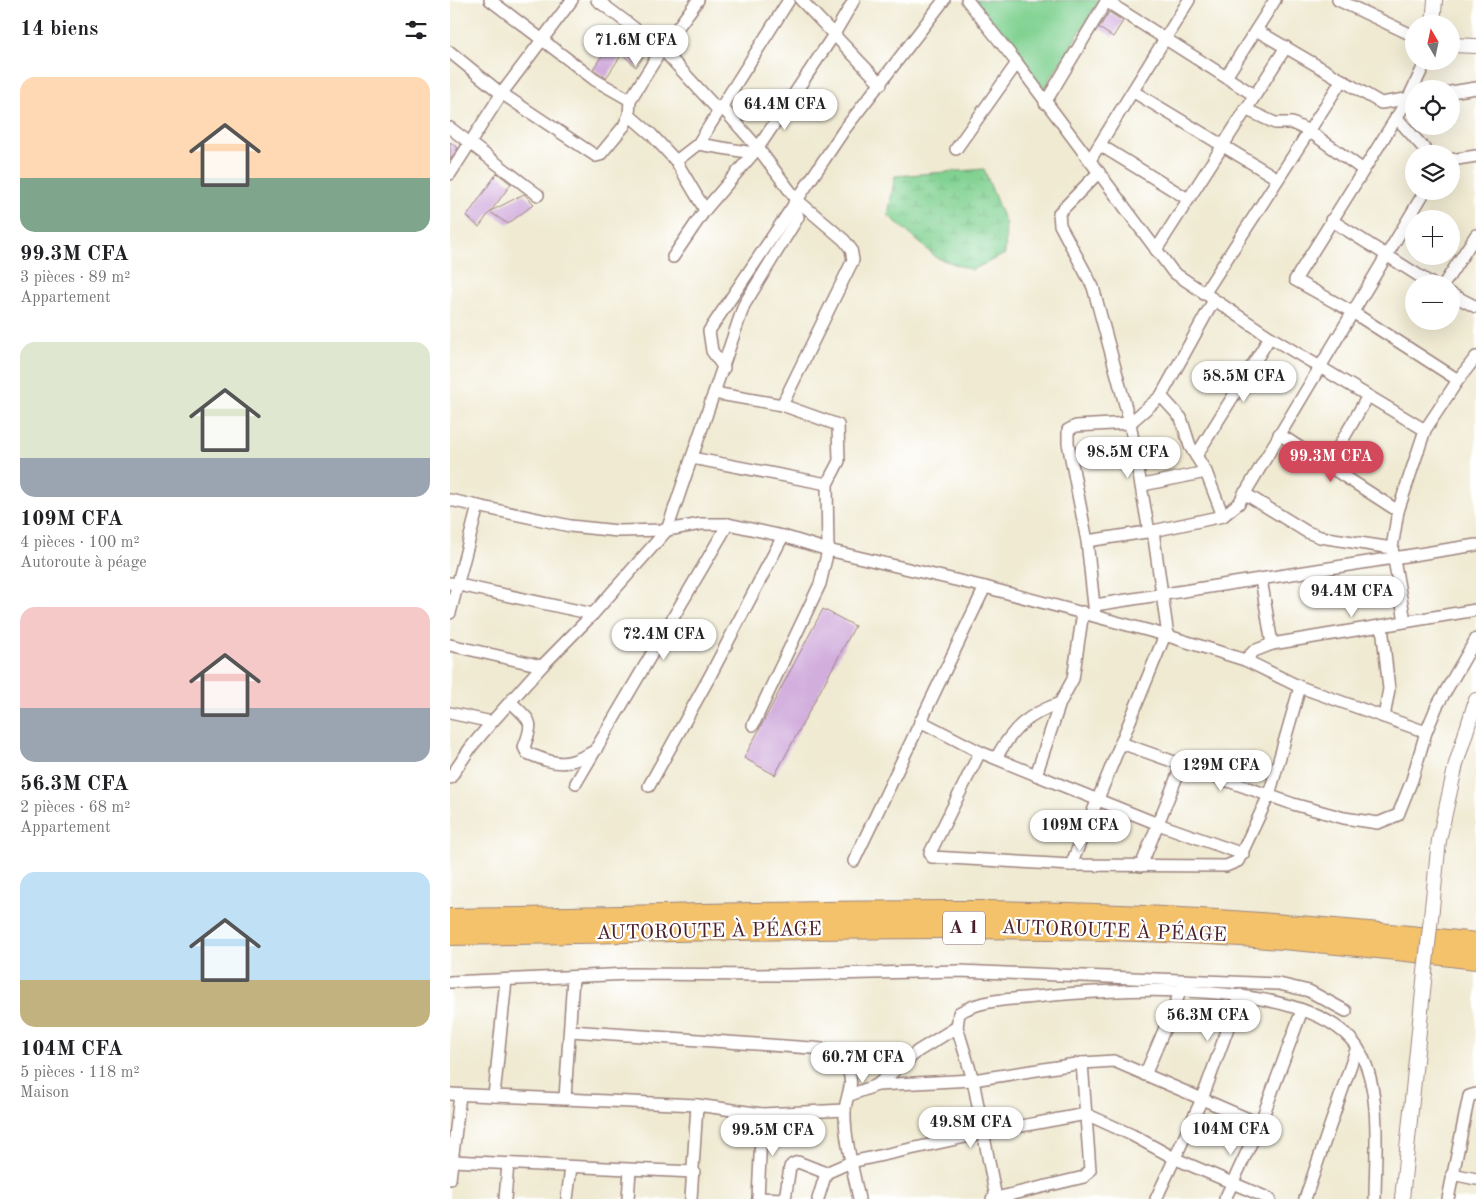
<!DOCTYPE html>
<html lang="fr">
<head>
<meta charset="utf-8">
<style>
  :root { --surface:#fff; --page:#f6f6f6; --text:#202124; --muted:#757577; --accent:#d1495b }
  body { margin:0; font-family:"Old Standard TT",serif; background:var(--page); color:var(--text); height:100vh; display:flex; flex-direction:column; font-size:19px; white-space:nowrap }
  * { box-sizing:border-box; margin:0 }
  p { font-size:16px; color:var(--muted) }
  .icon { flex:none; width:28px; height:28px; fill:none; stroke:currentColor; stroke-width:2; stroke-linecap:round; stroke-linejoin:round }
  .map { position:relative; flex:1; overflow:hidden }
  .side { display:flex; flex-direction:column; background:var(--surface); width:450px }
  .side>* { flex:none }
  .needle { width:32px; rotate:351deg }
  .tools { position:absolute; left:955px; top:15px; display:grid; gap:10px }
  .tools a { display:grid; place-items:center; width:55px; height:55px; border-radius:50%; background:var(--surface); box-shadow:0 5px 20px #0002; font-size:25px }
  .price { position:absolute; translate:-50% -42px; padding:0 11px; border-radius:18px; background:#fff; color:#222; font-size:16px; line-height:32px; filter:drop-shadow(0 1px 2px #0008) }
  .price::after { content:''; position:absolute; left:50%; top:30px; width:15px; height:11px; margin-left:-8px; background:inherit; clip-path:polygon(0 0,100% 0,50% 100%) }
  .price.current { background:var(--accent); color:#fff }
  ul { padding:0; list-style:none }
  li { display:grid; align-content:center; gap:10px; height:265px; padding:0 20px }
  li span { display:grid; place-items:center; height:155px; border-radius:15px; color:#555 }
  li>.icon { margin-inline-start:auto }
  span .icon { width:90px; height:90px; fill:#fffc; stroke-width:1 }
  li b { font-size:21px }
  h2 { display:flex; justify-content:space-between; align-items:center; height:60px; padding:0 20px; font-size:21px }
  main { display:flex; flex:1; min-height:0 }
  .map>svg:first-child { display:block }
  .wetland { fill:url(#wetland-marsh); stroke:#66785e }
  .garden { fill:#81d292; stroke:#66785e }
  .building { fill:#d2aedd }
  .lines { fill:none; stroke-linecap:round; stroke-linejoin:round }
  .minor-casing { stroke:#9d847e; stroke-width:14 }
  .tertiary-casing { stroke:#9d847e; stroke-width:16 }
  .motorway-casing { stroke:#9d847e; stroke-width:22 }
  .minor { stroke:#fff; stroke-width:11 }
  .tertiary { stroke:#fff; stroke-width:14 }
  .motorway { stroke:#f3c26a; stroke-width:20 }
  .tertiary-bridge-casing { stroke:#9d847e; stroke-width:16; stroke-linecap:butt }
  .tertiary-bridge { stroke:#fff; stroke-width:14 }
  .labels { text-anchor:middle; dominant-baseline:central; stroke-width:4.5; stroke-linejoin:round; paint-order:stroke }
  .shield { fill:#fff; stroke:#80626b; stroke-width:1 }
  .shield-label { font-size:19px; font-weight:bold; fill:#4a1f2b }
  .street-label { font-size:20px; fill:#4a1f2b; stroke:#fff }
</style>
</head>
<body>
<main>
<section class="side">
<h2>14 biens<svg class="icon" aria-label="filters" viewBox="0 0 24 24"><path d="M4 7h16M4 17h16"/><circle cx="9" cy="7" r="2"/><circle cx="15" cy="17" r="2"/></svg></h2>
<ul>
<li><span style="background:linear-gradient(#ffd9b3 65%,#7fa58c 0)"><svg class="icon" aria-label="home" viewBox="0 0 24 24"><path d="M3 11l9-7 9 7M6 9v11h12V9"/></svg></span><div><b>99.3M CFA</b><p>3 pièces · 89 m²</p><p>Appartement</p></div></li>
<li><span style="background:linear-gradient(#dfe7d0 75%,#9aa5b1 0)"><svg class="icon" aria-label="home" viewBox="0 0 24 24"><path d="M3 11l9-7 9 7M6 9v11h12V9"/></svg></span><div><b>109M CFA</b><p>4 pièces · 100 m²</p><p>Autoroute à péage</p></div></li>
<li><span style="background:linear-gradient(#f6c9c9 65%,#9aa5b1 0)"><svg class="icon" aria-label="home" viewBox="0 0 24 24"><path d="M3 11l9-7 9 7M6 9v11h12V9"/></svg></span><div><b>56.3M CFA</b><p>2 pièces · 68 m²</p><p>Appartement</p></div></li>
<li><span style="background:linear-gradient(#bfe0f5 70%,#c2b280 0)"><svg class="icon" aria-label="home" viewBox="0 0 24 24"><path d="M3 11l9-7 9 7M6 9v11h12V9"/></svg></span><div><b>104M CFA</b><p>5 pièces · 118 m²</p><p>Maison</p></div></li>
</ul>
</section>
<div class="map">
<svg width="1026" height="1199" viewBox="0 0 1026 1199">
  <defs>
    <pattern id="wetland-marsh" width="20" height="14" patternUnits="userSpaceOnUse" patternTransform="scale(1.25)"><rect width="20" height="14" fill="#81d292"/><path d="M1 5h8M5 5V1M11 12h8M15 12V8" fill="none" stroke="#71b47e"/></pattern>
  </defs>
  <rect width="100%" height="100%" fill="#fff"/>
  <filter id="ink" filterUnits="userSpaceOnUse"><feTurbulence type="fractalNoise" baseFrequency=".02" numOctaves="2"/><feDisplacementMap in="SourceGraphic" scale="10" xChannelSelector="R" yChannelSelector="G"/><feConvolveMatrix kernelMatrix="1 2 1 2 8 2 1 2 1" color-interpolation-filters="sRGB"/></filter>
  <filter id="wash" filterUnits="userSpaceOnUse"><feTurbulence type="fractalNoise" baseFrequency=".0096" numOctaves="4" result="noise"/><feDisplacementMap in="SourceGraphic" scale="20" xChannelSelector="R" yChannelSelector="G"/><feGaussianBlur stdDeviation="1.12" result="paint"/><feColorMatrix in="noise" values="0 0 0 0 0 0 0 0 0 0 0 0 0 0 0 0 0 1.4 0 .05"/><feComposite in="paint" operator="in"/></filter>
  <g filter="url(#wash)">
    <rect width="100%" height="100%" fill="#f0ead2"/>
    <polygon class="wetland" points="534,169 556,225 555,254 522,270 487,258 438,215 445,176"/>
    <polygon class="garden" points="525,0 650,0 591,93"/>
    <g id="blocks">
      <g class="building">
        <polygon points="659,12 673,21 663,37 649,28"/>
        <polygon points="185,38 199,49 186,67 173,55"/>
        <polygon points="157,48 170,57 156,78 143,69"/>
        <polygon points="0,142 8,148 0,160"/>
        <polygon points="47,173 61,184 41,211 74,194 84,204 58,224 40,212 29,227 17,216"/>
        <polygon points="373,609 405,626 325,775 294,758"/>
      </g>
    </g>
  </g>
  <g filter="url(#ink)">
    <use href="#blocks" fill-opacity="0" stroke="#9d847e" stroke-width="1"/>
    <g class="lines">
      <defs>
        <g id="minor">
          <polyline points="40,0 145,80 180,100"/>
          <polyline points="147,0 212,49 269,111"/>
          <polyline points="351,0 431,84"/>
          <polyline points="517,0 567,63 723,272 820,337 975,430"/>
          <polyline points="888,0 964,36"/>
          <polyline points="656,1 804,95"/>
          <polyline points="806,30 931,103 962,98"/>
          <polyline points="0,52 48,91 146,156 150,155 174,126 179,115 180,100 212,49 248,0"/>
          <polyline points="976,61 958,99 845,280 904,313 1008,380"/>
          <polyline points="776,77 825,0"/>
          <polyline points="684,92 828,179"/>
          <polyline points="1001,92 1026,88"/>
          <polyline points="595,103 657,0"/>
          <polyline points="271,106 308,148 346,199 394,240 401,249 403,260 332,405"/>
          <polyline points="795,109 825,123 842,123 859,131 912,169"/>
          <polyline points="179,115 201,134 226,161 255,210"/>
          <polyline points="946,117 979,154"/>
          <polyline points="0,128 88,195"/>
          <polyline points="248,144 303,153"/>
          <polyline points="650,145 738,199"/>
          <polyline points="506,149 567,63"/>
          <polyline points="640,160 739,0"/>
          <polyline points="1001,160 1026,156"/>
          <polyline points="226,161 248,144 339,0"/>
          <polyline points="649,172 609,213 610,225 643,287 680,423 699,532"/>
          <polyline points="0,174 52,93 122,0"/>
          <polyline points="881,220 982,284"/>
          <polyline points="706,250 836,47"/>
          <polyline points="223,257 255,210 308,148 383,36 404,0"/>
          <polyline points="994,284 1026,235"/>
          <polyline points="754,294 892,80"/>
          <polyline points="1001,294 1026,307"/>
          <polyline points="274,368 262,351 259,331 394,130 494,0"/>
          <polyline points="264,393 332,405 388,425 389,461 377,484 378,550 370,584 303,725"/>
          <polyline points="711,396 764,300"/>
          <polyline points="829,434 948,511"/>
          <polyline points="746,456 820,337"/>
          <polyline points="242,458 377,484"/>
          <polyline points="878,465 918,396"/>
          <polyline points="693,485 756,472"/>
          <polyline points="794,493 857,532 870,537 942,548"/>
          <polyline points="0,500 120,526 168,531 217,530 251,524 278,524 333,536 378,550 535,587 715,635 795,660 850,687 976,732 987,706 1026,639"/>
          <polyline points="703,531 718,636"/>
          <polyline points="637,541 703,531 773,516 789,503 975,191"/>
          <polyline points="811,579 822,644"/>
          <polyline points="0,583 143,614"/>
          <polyline points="645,605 1026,545"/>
          <polyline points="0,613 28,506"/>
          <polyline points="645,615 637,541 618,443 618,430 626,426 680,423 711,396 731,418 740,446 756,472 773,516"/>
          <polyline points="955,621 942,548 948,511 975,430 1008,380 1026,357"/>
          <polyline points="932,626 939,689 934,717"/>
          <polyline points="0,645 92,666"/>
          <polyline points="795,660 804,651 822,644 1026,610"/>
          <path d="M61,702C80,722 85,719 74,747L77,753C108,766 117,767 146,750"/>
          <polyline points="0,713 42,722"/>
          <polyline points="470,721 530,752 601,781 708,824 793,854"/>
          <polyline points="671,743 843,804 894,818 928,823 948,815 962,780 976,732"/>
          <polyline points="530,752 480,853 482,857 621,865 776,866 788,861 819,795 850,687"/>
          <path d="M546,758C563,728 577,715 610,703L623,679L633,612"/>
          <polyline points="586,775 610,703"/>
          <polyline points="0,778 21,747 42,722 92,666 143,614 217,530 294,305 348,217 344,203"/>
          <polyline points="126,783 278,524"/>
          <polyline points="199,786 260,676 333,536"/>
          <polyline points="404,861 535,587"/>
          <polyline points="621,865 715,635"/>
          <polyline points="691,866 732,764"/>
          <polyline points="0,982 180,974 337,975 509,971 829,984 859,991 896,1011"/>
          <path d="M121,1031L375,1049C384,1056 395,1062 399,1073C404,1086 395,1099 395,1111C394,1137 404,1174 409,1199"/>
          <polyline points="695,1075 731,990"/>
          <polyline points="427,1085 523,1080 632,1063 664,1061 810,1124"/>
          <polyline points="0,1094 247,1105 312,1114 395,1110"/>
          <polyline points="400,1095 427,1085 468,1051 507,1027"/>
          <polyline points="44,1096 56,980"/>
          <polyline points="115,1098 123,977"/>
          <polyline points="2,1161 244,1172"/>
          <polyline points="1002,1174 1026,1179"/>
          <polyline points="0,1179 10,1095"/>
          <polyline points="308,1198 335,1199"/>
          <path d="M546,1198L523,1080L507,1027L509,1013C531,999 559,1000 585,997C661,988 860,977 907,1047C933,1086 925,1154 925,1199"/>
          <polyline points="55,1199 58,1164"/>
          <polyline points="117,1199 121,1167"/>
          <polyline points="178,1199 180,1170"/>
          <polyline points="241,1199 247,1105"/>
          <polyline points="308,1199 312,1114"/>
          <polyline points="335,1199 340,1167 343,1164 348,1162 376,1173 401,1162 534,1133 636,1114 682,1135 726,1159 820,1199"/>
          <polyline points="368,1199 376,1173"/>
          <polyline points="542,1199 634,1177 640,1170 632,1063"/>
          <polyline points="706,1199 752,1099 790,995"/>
          <polyline points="775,1199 810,1124 852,1010"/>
          <polyline points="855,1199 907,1047"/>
          <polyline points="998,1199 1019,1096 1026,1094"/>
        </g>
        <g id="tertiary">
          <polyline points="983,24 985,0"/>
          <polyline points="1001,45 1026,46"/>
          <polyline points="982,908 989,840 1006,764 1026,700"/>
          <polyline points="952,1199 974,981"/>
        </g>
        <g id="motorway">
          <path d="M0,919C175,917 351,910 527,911C694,913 860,924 1026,943"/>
          <path d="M0,935C239,932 479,923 717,932C821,936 924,947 1026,959"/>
        </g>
      </defs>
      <use href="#minor" class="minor-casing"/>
      <use href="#tertiary" class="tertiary-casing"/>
      <use href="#motorway" class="motorway-casing"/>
      <use href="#minor" class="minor"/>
      <use href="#tertiary" class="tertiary"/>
      <use href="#motorway" class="motorway"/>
      <defs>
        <polyline id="tertiary-bridge" points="974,981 982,908"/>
      </defs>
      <use href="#tertiary-bridge" class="tertiary-bridge-casing"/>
      <use href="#tertiary-bridge" class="tertiary-bridge"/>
    </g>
  </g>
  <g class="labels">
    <rect class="shield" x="493" y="911.5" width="42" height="33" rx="4"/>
    <g class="shield-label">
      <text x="514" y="928">A 1</text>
    </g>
    <g class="street-label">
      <text transform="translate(259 932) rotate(-1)">AUTOROUTE À PÉAGE</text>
      <text transform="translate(664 932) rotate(2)">AUTOROUTE À PÉAGE</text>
    </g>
  </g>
</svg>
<div class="tools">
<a><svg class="needle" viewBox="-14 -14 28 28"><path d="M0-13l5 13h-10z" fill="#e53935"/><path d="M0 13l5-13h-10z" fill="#757577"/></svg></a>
<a><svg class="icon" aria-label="locate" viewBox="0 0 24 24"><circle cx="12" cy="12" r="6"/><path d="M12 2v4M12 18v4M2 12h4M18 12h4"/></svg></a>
<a><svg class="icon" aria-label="layers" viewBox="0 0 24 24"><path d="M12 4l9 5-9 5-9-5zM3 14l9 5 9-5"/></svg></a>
<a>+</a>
<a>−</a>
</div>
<b class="price" style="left:186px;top:67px">71.6M CFA</b>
<b class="price" style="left:335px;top:131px">64.4M CFA</b>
<b class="price" style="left:794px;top:403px">58.5M CFA</b>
<b class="price" style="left:678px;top:479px">98.5M CFA</b>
<b class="price current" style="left:881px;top:483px">99.3M CFA</b>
<b class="price" style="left:902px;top:618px">94.4M CFA</b>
<b class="price" style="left:214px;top:661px">72.4M CFA</b>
<b class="price" style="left:771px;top:792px">129M CFA</b>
<b class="price" style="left:630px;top:852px">109M CFA</b>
<b class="price" style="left:758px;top:1042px">56.3M CFA</b>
<b class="price" style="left:413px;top:1084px">60.7M CFA</b>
<b class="price" style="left:521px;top:1149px">49.8M CFA</b>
<b class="price" style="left:781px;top:1156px">104M CFA</b>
<b class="price" style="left:323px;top:1157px">99.5M CFA</b>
</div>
</main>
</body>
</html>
